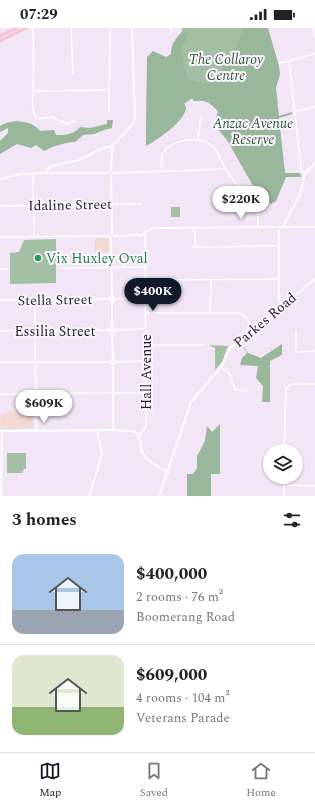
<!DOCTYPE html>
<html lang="en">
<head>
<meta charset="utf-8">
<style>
  :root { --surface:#fff; --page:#f6f6f6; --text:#222; --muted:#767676; --line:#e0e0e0; --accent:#111827 }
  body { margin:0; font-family:Spectral,serif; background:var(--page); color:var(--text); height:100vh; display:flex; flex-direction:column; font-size:15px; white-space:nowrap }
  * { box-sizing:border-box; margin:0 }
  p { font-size:13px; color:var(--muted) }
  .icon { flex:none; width:22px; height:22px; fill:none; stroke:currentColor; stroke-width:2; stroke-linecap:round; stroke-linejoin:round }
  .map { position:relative; height:468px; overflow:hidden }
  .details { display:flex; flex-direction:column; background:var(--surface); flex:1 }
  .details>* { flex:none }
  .fabs { position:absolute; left:263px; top:416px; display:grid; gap:8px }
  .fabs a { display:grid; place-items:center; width:40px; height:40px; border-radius:50%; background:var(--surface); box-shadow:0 1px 3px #0004; font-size:20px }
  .price { position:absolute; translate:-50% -34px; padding:0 9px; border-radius:14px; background:#fff; color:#222; font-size:13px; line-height:26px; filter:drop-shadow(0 1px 2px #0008) }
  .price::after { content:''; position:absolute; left:50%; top:24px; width:12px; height:9px; margin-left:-6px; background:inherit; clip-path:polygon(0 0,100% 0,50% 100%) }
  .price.current { background:var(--accent); color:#fff }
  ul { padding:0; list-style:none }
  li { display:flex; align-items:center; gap:12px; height:100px; padding:0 12px }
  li+li { border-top:1px solid var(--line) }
  li span { display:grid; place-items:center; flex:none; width:112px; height:80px; border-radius:12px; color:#555 }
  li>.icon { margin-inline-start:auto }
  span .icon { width:48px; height:48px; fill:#fffc; stroke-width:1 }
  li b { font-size:17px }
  h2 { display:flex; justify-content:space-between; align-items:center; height:48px; padding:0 12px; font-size:17px }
  .status { display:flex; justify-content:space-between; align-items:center; height:28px; padding:0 20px; background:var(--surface); direction:ltr }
  .status svg { height:11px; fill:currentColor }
  .tab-bar { display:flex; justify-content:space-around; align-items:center; height:56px; border-top:1px solid var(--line); background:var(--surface); font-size:11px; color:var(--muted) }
  .tab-bar a { display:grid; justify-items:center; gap:2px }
  .tab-bar .current { color:var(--accent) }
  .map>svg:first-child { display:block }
  .commercial { fill:#f3d9d3 }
  .green { fill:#a3bfa4 }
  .forest { fill:#99b79a }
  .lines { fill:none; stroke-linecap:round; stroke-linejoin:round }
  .minor { stroke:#fff; stroke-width:1.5 }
  .tertiary { stroke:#fff; stroke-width:2 }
  .trunk { stroke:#fabfd0; stroke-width:3 }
  .leisure-dot { fill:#2e9e5b; stroke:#fbf4ff; stroke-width:1.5 }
  .labels { text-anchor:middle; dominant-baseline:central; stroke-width:4; stroke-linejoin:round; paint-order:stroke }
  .park-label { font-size:14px; font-style:italic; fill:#2f5b33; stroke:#fbf4ff }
  .street-label { font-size:14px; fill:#262228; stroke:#fbf4ff }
  .leisure-label { font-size:14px; fill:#27864d; stroke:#fbf4ff; text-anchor:start }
</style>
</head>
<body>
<div class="status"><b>07:29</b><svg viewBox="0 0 49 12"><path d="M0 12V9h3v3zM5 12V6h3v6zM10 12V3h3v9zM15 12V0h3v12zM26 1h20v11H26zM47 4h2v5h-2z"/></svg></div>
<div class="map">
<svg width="315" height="468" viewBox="0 0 315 468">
  <rect width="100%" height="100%" fill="#f1e5f6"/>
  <g class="commercial">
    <rect x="95" y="210" width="14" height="14"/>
    <polygon points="8,384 33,384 33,400 1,401 0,388"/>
  </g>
  <g class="green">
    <path d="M182,0H256L218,83C210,75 206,71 194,73L192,70L184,76L186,80C184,94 158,111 146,118L147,50L179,37Z"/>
    <rect x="171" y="179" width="9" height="10"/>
    <polygon points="56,211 56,255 10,256 10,225 19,224 24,212"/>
    <polygon points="209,317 228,318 222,334 215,342 215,320"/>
    <polygon points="7,425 26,425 26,441 24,441 22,445 7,445"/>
  </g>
  <g class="forest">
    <path d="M242,0H268L279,38L280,46L276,60L279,88L292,84V86L279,90L285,145H300L301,149H286L276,173L271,176L252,156L227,112L214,97L218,83C210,75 206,71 194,73L192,70L184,75L186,80C184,94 158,111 146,118L147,29L153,23L166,29L171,26C171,16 175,11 182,4H189L185,14L181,19L185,44L188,51C200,56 217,56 229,52L230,48L222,41C227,24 241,19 242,0Z"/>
    <path d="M107,92H113L112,100L104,102L94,106L83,107L75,114C69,113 50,119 44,123L36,117L31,120L17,116L0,126V113L8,105V100L0,104V98C11,90 33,92 40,103L54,102L56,107C66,107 73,107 80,99L90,100L107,96Z"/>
    <polygon points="240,316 248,325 261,330 282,316 282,327 270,333 270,374 262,374 263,358 256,350 258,338 240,337 242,330 247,325"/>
    <polygon points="220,396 220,446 211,446 211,468 187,468 187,446 193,446 197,440 197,428 205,413 207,398 212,404"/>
  </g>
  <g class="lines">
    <g class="minor">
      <path d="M32,0C35,17 33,46 33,64C33,75 30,81 37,91L52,89L66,96L74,93"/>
      <polyline points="71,0 73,45"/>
      <polyline points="170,0 172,3"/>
      <polyline points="313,0 315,9"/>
      <polyline points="279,35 289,33"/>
      <polyline points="33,63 109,62"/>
      <polyline points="109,83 110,0"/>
      <polyline points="294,84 315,79"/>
      <polyline points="198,111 201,88"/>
      <path d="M162,144C162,139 160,130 163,125C170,112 199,107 211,117C218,123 221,132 225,141"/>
      <polyline points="33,145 34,209"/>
      <polyline points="45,145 108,145"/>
      <polyline points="113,145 225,141 258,184 258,199"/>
      <polyline points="305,146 301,141 289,33 315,26"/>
      <polyline points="221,171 238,158"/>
      <polyline points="0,178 141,176"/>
      <polyline points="195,200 195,219"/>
      <polyline points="0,209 109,208"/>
      <polyline points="192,219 279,218"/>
      <polyline points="62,240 147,239"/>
      <polyline points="0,241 7,241"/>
      <polyline points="147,252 279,251"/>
      <polyline points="114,271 146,270"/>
      <polyline points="0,272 110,271"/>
      <polyline points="35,272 36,403"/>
      <polyline points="146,285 240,285 244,288 254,300"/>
      <polyline points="210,285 211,253"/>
      <polyline points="115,302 146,301"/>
      <polyline points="0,303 110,302"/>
      <polyline points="296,303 296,324 315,323"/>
      <polyline points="146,317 203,317"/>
      <polyline points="0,334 110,334"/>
      <polyline points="115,334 146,333"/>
      <polyline points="221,339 229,345 235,361 247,363"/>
      <polyline points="0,366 146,365"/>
      <polyline points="139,407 146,399 145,206"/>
      <polyline points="284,423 286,361 291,356 315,356"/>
      <polyline points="284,457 315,458"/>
      <polyline points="89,468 102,426 97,402"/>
      <polyline points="284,468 284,449"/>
    </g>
    <g class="tertiary">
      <polyline points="112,118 132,97 135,91 132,0"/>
      <polyline points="111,143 112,118"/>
      <polyline points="111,147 112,206"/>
      <polyline points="0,151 21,146 45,145 49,139 78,132 104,120 112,118"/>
      <polyline points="278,199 315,199"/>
      <polyline points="284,199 285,194 300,167 305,146 315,135"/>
      <polyline points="279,202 279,270 282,277"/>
      <polyline points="114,208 142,207 150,201 154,200 278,199"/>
      <polyline points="111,210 112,269"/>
      <polygon points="113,269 114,272 111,272 110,270"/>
      <polyline points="112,273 112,300"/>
      <circle cx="112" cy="302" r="2.5"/>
      <polyline points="112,305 113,331"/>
      <circle cx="113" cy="334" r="2"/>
      <polyline points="113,336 113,400"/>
      <path d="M112,402L131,403L137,405C141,410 140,415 141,421C144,432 158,440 169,444"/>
      <polyline points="0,403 111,402"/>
      <polyline points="1,468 2,403"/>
      <polyline points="159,468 191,374 221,339 230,320 315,251"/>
    </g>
    <g class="trunk">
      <polyline points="0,8 17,0"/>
      <polyline points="0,13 26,0"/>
    </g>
  </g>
  <circle class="leisure-dot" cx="38" cy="230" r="4"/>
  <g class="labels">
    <g class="park-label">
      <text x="226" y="31">The Collaroy<tspan x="226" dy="16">Centre</tspan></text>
      <text x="253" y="95">Anzac Avenue<tspan x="253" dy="16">Reserve</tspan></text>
    </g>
    <g class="street-label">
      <text transform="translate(70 177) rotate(-1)">Idaline Street</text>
      <text transform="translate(55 272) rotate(-1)">Stella Street</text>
      <text transform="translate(265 292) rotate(-40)">Parkes Road</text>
      <text x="55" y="303">Essilia Street</text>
      <text transform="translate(146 344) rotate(-90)">Hall Avenue</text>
    </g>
    <g class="leisure-label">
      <text x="46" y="230">Vix Huxley Oval</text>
    </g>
  </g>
</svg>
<div class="fabs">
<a><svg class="icon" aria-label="layers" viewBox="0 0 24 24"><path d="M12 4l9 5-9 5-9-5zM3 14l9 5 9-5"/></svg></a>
</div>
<b class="price" style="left:241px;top:192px">$220K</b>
<b class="price current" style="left:153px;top:284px">$400K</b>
<b class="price" style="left:44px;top:396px">$609K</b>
</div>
<section class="details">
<h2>3 homes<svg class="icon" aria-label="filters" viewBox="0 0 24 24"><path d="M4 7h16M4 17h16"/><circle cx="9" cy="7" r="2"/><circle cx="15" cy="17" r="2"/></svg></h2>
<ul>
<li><span style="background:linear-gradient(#a9c7e8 70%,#9aa5b1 0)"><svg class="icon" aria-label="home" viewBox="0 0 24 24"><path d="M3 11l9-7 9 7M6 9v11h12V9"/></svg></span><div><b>$400,000</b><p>2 rooms · 76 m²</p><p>Boomerang Road</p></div></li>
<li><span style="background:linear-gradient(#dfe7d0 65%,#8fb573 0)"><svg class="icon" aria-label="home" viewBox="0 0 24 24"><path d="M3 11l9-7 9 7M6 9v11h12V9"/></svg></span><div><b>$609,000</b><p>4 rooms · 104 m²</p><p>Veterans Parade</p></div></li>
</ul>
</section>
<nav class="tab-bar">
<a class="current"><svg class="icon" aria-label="map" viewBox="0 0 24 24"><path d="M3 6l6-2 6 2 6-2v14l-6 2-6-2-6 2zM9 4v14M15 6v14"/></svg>Map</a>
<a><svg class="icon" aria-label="saved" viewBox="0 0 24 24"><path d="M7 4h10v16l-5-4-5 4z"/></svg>Saved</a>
<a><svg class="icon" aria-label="home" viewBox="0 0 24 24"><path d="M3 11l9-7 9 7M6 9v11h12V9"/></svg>Home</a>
</nav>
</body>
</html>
